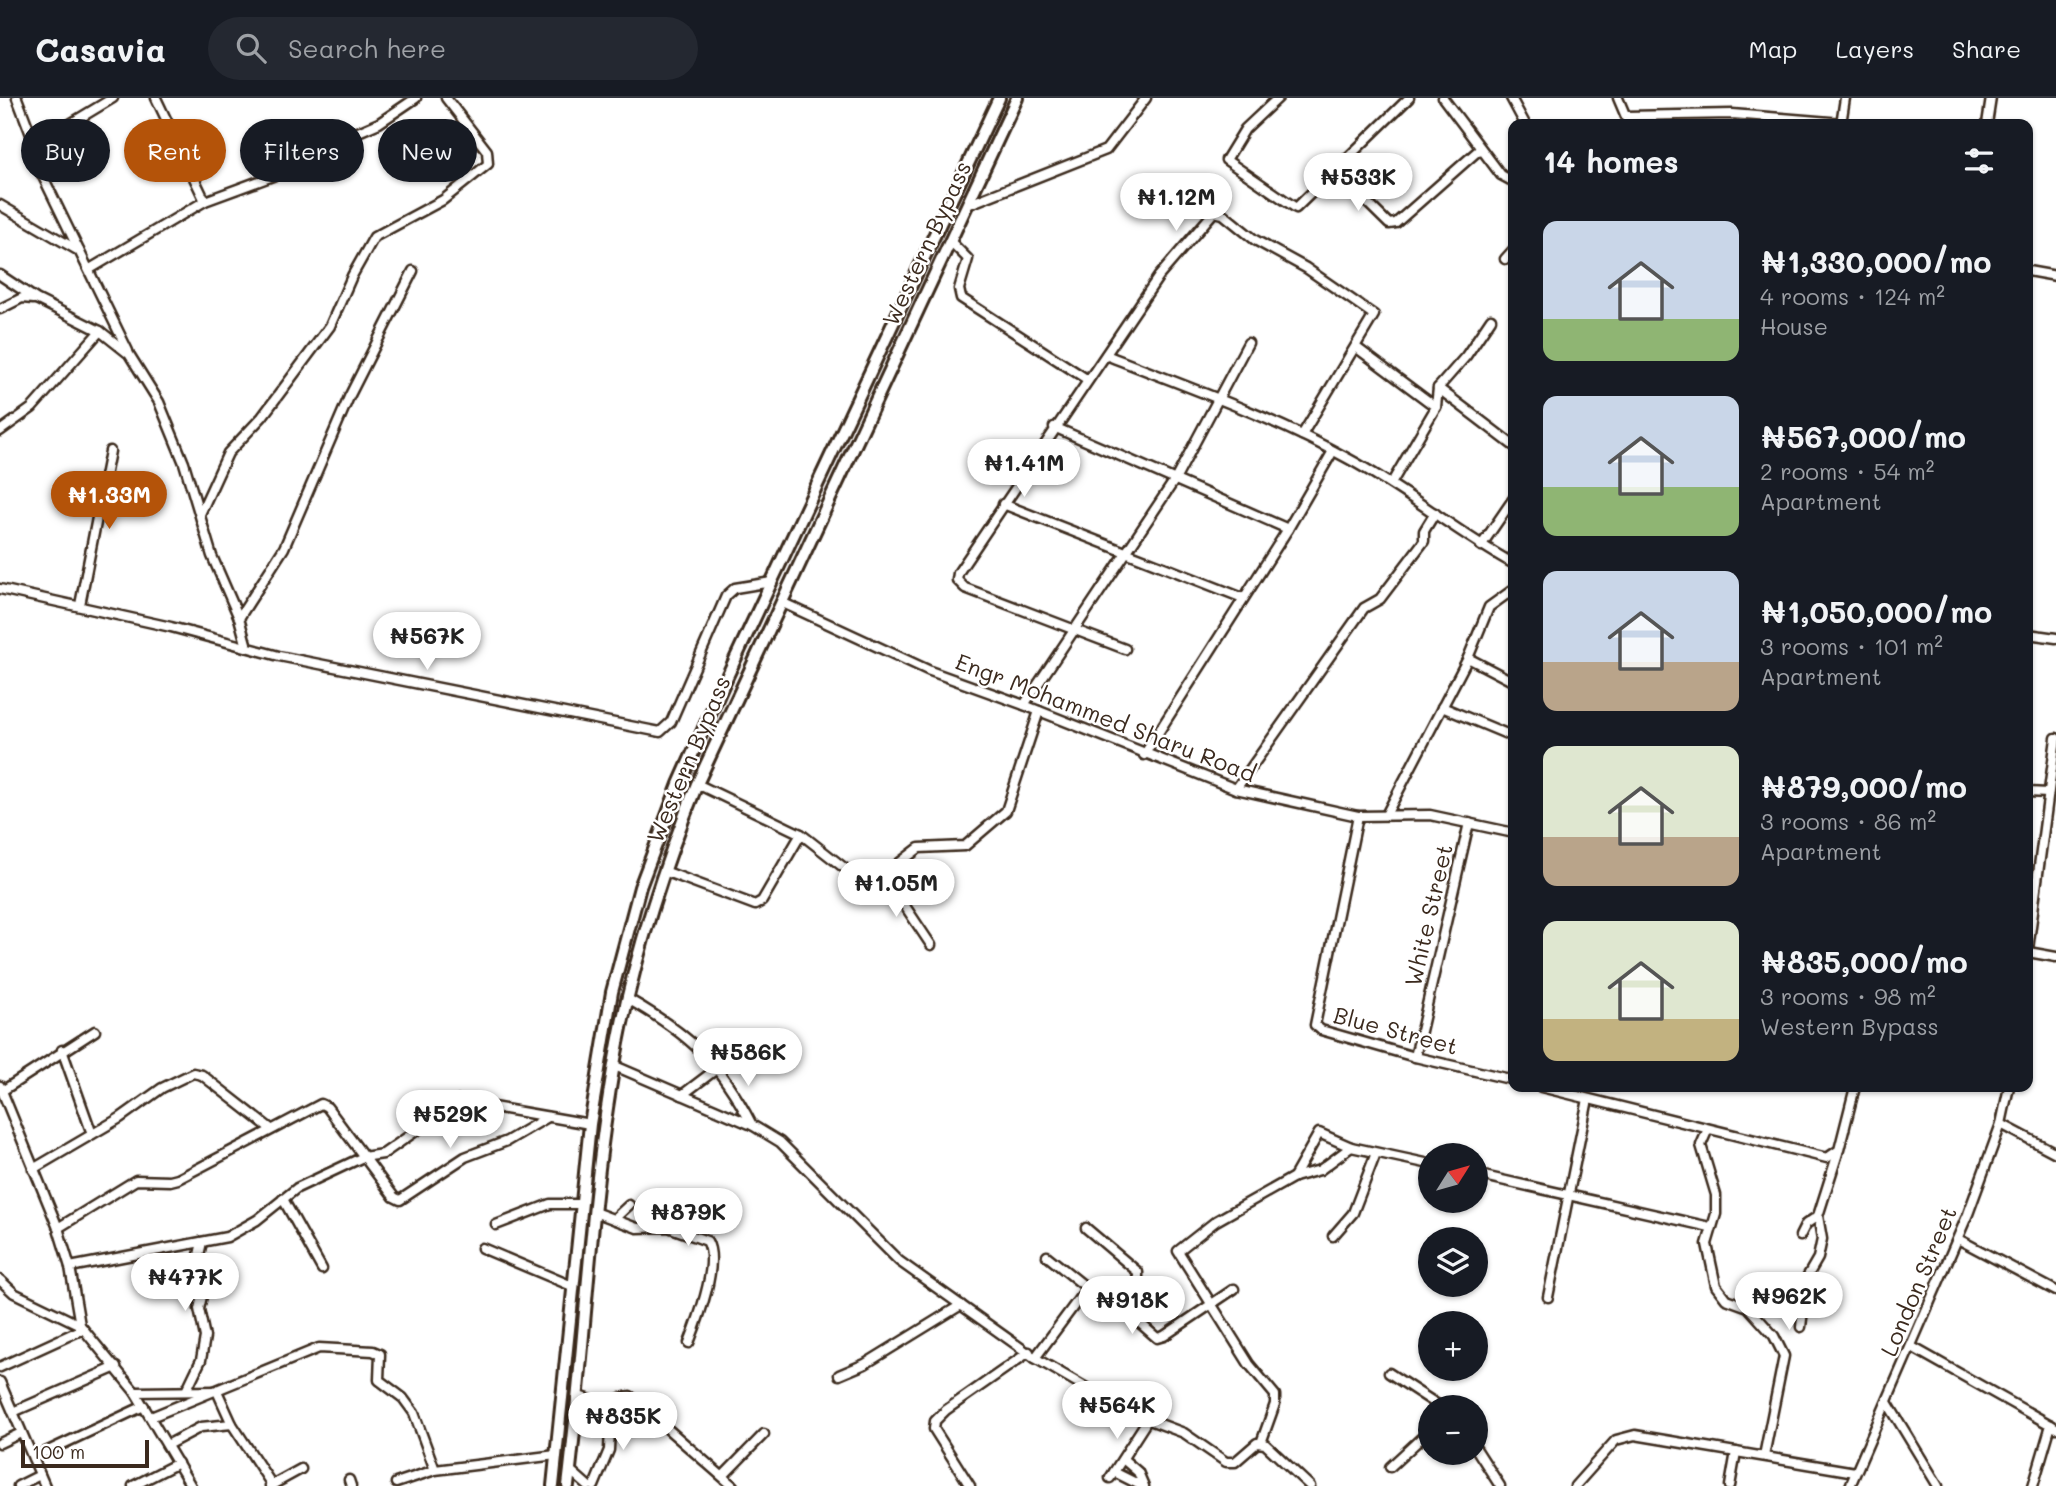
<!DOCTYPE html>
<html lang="en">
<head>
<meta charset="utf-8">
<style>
  :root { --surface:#171b24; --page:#242831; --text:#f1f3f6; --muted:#9ea1a6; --line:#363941; --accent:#b45309 }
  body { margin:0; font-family:Mali,sans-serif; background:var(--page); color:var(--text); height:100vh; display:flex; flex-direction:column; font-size:26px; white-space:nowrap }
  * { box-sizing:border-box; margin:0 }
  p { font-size:23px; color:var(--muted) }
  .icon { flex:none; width:38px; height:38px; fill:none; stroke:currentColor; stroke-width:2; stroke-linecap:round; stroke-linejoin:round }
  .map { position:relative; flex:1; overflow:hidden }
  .side { position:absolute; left:1508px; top:21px; width:525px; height:973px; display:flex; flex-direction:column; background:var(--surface); border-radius:14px; box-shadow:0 2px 5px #0004 }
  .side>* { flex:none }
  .banner { position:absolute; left:21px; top:21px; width:665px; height:63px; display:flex; gap:14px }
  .needle { width:46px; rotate:53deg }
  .buttons { position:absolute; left:1418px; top:1045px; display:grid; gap:14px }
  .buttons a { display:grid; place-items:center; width:70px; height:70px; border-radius:50%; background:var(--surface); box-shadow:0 2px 5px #0004; font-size:35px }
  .scale { position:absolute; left:21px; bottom:18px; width:128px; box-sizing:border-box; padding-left:7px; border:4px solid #3b2a1e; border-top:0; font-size:19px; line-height:24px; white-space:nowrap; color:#3b2a1e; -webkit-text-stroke:5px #fff; paint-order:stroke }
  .price { position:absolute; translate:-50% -60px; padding:0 16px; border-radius:24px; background:#fff; color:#222; font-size:23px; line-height:46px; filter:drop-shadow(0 2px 4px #0008) }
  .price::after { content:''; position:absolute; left:50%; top:42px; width:21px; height:16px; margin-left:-10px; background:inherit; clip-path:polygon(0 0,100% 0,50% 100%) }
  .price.selected { background:var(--accent); color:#fff }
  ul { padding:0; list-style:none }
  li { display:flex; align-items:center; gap:21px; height:175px; padding:0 35px }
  li span { display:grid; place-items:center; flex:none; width:196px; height:140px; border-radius:14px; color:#555 }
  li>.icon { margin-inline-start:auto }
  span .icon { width:84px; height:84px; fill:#fffc; stroke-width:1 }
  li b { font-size:30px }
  h2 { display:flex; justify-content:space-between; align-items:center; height:84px; padding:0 35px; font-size:30px }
  .tag { padding:0 24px; border-radius:32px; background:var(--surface); box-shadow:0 2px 5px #0004; font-size:24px; line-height:63px }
  .tag.selected { background:var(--accent); color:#fff }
  header { display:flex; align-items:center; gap:42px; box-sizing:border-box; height:98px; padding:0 35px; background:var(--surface); border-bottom:2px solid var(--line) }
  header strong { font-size:33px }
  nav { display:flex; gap:38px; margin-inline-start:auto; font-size:24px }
  .search { width:490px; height:63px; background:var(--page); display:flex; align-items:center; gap:18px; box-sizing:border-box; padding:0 24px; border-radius:38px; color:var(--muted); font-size:26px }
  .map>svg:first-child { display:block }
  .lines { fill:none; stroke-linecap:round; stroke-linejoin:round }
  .minor-casing { stroke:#3b2a1e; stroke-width:13 }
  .major-casing { stroke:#3b2a1e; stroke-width:16 }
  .minor { stroke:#fff; stroke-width:8 }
  .major { stroke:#fff; stroke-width:10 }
  .labels { text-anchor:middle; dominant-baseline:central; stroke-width:5; stroke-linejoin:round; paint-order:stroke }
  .street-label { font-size:23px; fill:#3b2a1e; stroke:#fff }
</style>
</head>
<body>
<header>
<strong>Casavia</strong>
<div class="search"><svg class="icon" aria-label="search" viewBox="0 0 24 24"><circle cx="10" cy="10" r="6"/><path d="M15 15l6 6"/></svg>Search here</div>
<nav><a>Map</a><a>Layers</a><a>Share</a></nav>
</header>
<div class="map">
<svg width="2056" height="1388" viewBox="0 0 2056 1388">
  <rect width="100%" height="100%" fill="#fff"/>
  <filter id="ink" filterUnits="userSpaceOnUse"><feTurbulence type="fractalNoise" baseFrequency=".0143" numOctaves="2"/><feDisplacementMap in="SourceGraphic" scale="14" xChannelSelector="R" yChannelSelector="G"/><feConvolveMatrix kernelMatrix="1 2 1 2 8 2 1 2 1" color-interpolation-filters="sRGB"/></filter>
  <g filter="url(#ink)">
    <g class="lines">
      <defs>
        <g id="minor">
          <polyline points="17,0 35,47"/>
          <polyline points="113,0 35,47 32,56 128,253"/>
          <polyline points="156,0 205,103"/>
          <polyline points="1278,0 1245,31 1226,62 1296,110 1409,0"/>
          <polyline points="1443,0 1501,77 1514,84"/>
          <polyline points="1511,0 1525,26"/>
          <polyline points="1618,0 1629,26"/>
          <polyline points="1626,18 1732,16 1842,25"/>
          <polyline points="1841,26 1845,0"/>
          <polyline points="1987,26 1991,0"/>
          <polyline points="1333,71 1389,126 1396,125 1480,51"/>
          <polyline points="0,107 79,153"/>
          <polyline points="967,107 1106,52 1146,0"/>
          <polyline points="950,143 968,161 959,191 961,200 1088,282"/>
          <polyline points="1505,161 1514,151"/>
          <polyline points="90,171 205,103 311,64 342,41 379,25 416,0"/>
          <polyline points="2028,173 2056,178"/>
          <polyline points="0,177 36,201 100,233 129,256 159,304 184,365 212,458 239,520 247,549"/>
          <polyline points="0,211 22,200 33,201"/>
          <polyline points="1357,250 1436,309"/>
          <path d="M1106,257C1187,289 1271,318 1347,360C1405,391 1456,434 1514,466"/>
          <polyline points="1438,290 1514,348"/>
          <polyline points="1054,329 1288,431"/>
          <polyline points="0,333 32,310 100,233"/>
          <polyline points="1391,386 1436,309 1438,290 1466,258 1491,221"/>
          <polyline points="1003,406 1243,500"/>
          <polyline points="200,416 228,355 262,319 330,228 352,178 374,139 443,102 488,66 487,53 446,0"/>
          <polyline points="1481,448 1514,400"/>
          <polyline points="0,491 171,529 279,558 660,634 671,624 726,498 735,490 772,484"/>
          <polyline points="781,504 930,573 1024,607 1236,691 1358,718 1430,717 1514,735"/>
          <polyline points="80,507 110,353"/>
          <polyline points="239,520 284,450 349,299 413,173"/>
          <polyline points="2028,536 2056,540"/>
          <polyline points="1125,551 965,490 957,482 958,475 1159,178 1214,114 1223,116 1255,142 1306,170 1374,217 1302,337"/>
          <polyline points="1468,560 1514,584"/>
          <polyline points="1024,607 1176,380 1248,245"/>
          <polyline points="1442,609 1514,639"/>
          <polyline points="1144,657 1288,431 1333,353"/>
          <polyline points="697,686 801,736 861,783 872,786 919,750 965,748 1006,713 1039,613"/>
          <polyline points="1236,691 1364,510 1380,501 1424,443 1424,433 1435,415"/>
          <polyline points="2028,694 2048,695"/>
          <polyline points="1386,717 1468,560 1489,509 1514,491"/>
          <polyline points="1358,718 1315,927 1321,932 1415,959 1514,982"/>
          <polyline points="664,773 755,807 762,803 801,736"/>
          <polyline points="885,778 931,847"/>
          <polyline points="2028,851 2056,640"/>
          <polyline points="2028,854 2056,859"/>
          <path d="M628,901C689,936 719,963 752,1027"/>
          <polyline points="62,952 92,1036"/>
          <polyline points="1415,959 1469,725"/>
          <polyline points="615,968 752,1027 780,1044 899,1163 1035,1260 1128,1314 1184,1335 1226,1364 1235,1364 1257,1345 1265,1346 1310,1388"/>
          <polyline points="0,988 58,1130 70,1169 80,1227"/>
          <polyline points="1541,989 1827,1060 1839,1052 1855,989"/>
          <polyline points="2,993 95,933"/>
          <polyline points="682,997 715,972"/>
          <polyline points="2001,1026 2056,1055"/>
          <polyline points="1708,1031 1701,1047 1716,1097 1716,1116 1707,1146 1716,1188 1726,1201 1748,1209 1774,1238 1784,1258 1764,1358"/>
          <polyline points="33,1071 120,1020 162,990 193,975 202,977 271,1031"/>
          <polyline points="1475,1076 1710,1129"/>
          <polyline points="1294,1079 1319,1035 1351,1049 1430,1066"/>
          <polyline points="283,1101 322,1171"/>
          <path d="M597,1115L637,1130L668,1129L707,1143C720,1165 698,1222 689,1245"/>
          <polyline points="614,1121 629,1107"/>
          <polyline points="496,1127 550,1106 581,1106"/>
          <polyline points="58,1130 136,1082 170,1083 178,1081 321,1006 327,1009 394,1099 400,1102 465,1059 507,1043 548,1019"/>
          <polyline points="1086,1130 1138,1174 1138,1180 1118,1206"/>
          <polyline points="1333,1138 1353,1115 1376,1055"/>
          <polyline points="1800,1138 1806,1126 1818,1118"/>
          <polyline points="1958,1141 2056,1193"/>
          <polyline points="482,1150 572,1188"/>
          <polyline points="1047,1158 1087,1190 1118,1206 1157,1240 1164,1238 1234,1191"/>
          <polyline points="70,1169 227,1139 257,1122 297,1090 363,1059 383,1056 459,1003 590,1026"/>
          <polyline points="0,1182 14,1195 80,1227 135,1294 191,1388"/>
          <polyline points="1548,1199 1588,1001"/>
          <polyline points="1801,1229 1807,1179 1818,1160 1822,1141 1818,1118 1838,1055"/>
          <polyline points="1912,1249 2056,1330"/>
          <polyline points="1035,1260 1087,1190"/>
          <polyline points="0,1269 83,1231"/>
          <polyline points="1389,1275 1441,1309"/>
          <polyline points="839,1277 865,1266 961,1207"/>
          <polyline points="0,1284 45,1388"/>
          <polyline points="187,1291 201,1262 205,1239 199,1211 203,1194 197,1166 202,1144"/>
          <polyline points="217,1293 232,1326 272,1387"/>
          <polyline points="135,1294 217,1293"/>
          <polyline points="579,1298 611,1309"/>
          <polyline points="1887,1304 1938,1388"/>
          <polyline points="13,1314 116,1269"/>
          <polyline points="151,1319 319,1250 373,1253 380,1256 379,1282 403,1300 414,1315 435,1372"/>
          <polyline points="0,1345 21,1335"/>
          <polyline points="1261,1345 1275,1306 1275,1297 1249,1266 1178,1153 1216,1123 1294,1079 1320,1072 1351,1049"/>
          <polyline points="167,1347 201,1329 232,1326"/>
          <polyline points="1475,1349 1500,1388"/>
          <polyline points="33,1360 144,1308"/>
          <polyline points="1123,1361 1138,1374 1144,1388"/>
          <polyline points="1390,1369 1430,1332"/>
          <polyline points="570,1372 588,1388"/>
          <polyline points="1114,1374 1142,1388"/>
          <polyline points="724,1377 764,1336"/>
          <polyline points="1110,1380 1148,1321"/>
          <polyline points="349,1382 351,1388"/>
          <polyline points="396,1385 435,1372 556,1357"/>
          <polyline points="18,1388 40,1377"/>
          <polyline points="133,1388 178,1365"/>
          <polyline points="270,1388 301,1371"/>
          <polyline points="594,1388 609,1352 611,1309 620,1300 630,1298 733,1388"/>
          <polyline points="970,1388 934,1331 935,1323 946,1312 1029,1254"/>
          <polyline points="1575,1388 1616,1342 1635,1337 1855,1374"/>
          <polyline points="1730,1388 1736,1354"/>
          <polyline points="1850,1388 1968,1116 2001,1026 2009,989"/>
          <polyline points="2033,1388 2051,1327"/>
        </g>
        <g id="major">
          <polyline points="553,1388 590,1026 612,894 640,789 679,686 724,585 999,0"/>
          <path d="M568,1388C586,1241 590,1090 618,945C635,856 663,770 697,686L1017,0"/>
        </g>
      </defs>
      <use href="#minor" class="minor-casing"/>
      <use href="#major" class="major-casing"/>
      <use href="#minor" class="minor"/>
      <use href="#major" class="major"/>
    </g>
  </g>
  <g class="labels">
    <g class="street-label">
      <text transform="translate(926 145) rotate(-65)">Western Bypass</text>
      <text transform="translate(1106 619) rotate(21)">Engr Mohammed Sharu Road</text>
      <text transform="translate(688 661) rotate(-67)">Western Bypass</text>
      <text transform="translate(1428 817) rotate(-77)">White Street</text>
      <text transform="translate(1396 932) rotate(15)">Blue Street</text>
      <text transform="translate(1918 1183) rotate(-67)">London Street</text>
    </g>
  </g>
</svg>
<div class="buttons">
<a><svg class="needle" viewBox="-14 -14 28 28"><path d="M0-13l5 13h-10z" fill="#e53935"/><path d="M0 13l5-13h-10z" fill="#9ea1a6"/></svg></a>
<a><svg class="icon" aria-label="layers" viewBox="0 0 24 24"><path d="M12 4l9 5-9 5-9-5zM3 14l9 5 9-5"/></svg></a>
<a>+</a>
<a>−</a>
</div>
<div class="scale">100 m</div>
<b class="price" style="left:1358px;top:115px">₦533K</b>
<b class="price" style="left:1176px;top:135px">₦1.12M</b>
<b class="price" style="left:1024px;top:401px">₦1.41M</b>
<b class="price selected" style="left:109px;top:433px">₦1.33M</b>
<b class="price" style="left:427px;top:574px">₦567K</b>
<b class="price" style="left:896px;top:821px">₦1.05M</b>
<b class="price" style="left:748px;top:990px">₦586K</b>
<b class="price" style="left:450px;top:1052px">₦529K</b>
<b class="price" style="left:688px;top:1150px">₦879K</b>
<b class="price" style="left:185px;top:1215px">₦477K</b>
<b class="price" style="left:1789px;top:1234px">₦962K</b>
<b class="price" style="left:1132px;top:1238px">₦918K</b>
<b class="price" style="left:1117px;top:1343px">₦564K</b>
<b class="price" style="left:623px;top:1354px">₦835K</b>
<div class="banner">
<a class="tag">Buy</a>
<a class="tag selected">Rent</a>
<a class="tag">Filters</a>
<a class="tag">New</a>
</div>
<section class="side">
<h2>14 homes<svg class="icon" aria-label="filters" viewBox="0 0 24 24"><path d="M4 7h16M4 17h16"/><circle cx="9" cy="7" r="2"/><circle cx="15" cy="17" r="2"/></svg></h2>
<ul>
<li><span style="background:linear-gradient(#c9d6e8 70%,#8fb573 0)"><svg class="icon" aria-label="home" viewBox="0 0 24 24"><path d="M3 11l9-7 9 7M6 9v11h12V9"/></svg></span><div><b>₦1,330,000/mo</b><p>4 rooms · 124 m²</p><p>House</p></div></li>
<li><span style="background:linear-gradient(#c9d6e8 65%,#8fb573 0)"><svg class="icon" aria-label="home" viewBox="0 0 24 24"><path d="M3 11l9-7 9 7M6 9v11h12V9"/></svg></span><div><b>₦567,000/mo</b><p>2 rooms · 54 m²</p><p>Apartment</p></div></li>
<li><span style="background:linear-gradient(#c9d6e8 65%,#b9a48a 0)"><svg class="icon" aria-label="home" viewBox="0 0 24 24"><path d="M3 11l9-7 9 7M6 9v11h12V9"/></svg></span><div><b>₦1,050,000/mo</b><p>3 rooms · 101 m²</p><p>Apartment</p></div></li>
<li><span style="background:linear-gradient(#dfe7d0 65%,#b9a48a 0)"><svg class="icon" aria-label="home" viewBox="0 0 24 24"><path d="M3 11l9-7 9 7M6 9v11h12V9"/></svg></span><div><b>₦879,000/mo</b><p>3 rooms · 86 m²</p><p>Apartment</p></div></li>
<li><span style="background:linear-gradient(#dfe7d0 70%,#c2b280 0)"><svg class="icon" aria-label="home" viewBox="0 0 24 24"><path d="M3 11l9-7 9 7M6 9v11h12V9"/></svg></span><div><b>₦835,000/mo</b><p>3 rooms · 98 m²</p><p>Western Bypass</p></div></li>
</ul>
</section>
</div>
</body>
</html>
